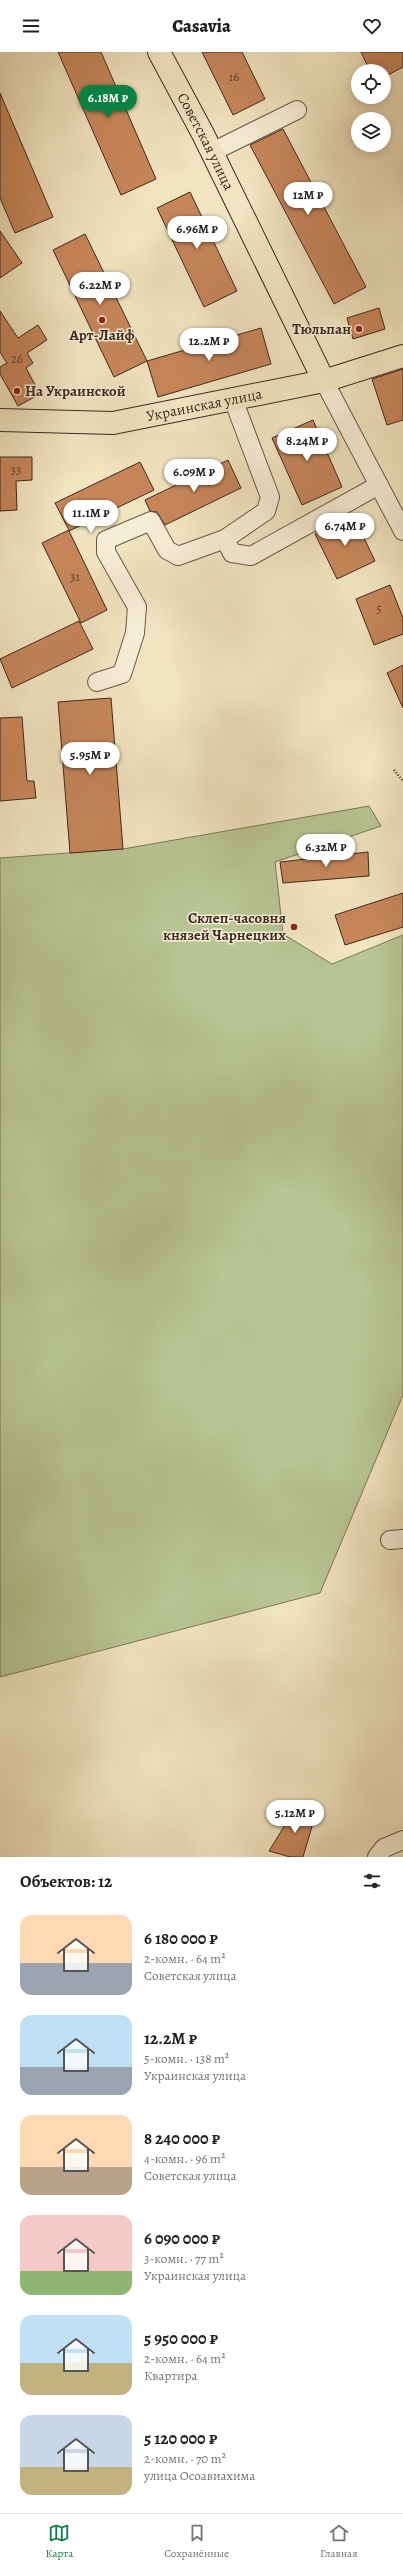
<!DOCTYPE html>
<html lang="ru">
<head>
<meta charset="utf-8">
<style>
  :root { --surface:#fff; --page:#f6f6f6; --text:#202124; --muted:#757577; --line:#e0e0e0; --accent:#0b8043 }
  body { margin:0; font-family:Alegreya,serif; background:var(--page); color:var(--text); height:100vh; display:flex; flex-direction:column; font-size:15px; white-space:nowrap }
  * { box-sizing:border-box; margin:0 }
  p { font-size:13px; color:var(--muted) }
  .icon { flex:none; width:22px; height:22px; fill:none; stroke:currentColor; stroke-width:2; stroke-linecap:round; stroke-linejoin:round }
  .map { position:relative; height:1805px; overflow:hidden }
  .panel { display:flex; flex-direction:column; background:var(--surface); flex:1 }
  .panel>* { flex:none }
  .tools { position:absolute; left:351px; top:12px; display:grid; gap:8px }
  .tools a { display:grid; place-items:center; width:40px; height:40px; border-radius:50%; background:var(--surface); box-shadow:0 2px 10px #0003; font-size:20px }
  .price { position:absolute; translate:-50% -34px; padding:0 9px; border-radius:14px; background:#fff; color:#222; font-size:13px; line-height:26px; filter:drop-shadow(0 1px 2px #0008) }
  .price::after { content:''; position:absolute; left:50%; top:24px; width:12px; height:9px; margin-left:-6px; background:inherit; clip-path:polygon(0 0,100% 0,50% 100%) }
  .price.current { background:var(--accent); color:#fff }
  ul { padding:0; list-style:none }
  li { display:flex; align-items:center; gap:12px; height:100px; padding:0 20px }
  li span { display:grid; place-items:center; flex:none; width:112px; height:80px; border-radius:12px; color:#555 }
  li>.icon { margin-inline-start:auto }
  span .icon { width:48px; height:48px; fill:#fffc; stroke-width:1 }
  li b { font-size:17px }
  h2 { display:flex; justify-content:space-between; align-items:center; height:48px; padding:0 20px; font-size:17px }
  header { display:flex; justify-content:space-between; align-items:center; height:52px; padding:0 20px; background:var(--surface); font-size:18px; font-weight:800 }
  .tab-bar { display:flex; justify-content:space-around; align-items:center; height:56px; border-top:1px solid var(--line); background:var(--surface); font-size:11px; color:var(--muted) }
  .tab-bar a { display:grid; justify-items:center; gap:2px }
  .tab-bar .current { color:var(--accent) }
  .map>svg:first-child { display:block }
  .green { fill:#b8c594; stroke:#7b7659 }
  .building { fill:#c7865a; stroke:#3e281e }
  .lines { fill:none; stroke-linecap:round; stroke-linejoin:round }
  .minor-casing { stroke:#6b5746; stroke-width:20 }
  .major-casing { stroke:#3e281e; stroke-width:24 }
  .path { stroke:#3e281e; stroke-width:2.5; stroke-dasharray:1 2; stroke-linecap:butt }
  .minor { stroke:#f6edd6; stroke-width:18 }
  .major { stroke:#f1e4c0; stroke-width:22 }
  .poi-dot { fill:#8f2418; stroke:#f6edd6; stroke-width:1.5 }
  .labels { text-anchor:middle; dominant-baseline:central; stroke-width:3; stroke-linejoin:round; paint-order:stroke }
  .number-label { font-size:13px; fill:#60402d }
  .street-label { font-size:15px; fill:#3e281e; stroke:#f6edd6 }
  .poi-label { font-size:15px; font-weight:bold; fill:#3e281e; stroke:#f6edd6; text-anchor:end }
</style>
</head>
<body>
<header><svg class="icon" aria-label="menu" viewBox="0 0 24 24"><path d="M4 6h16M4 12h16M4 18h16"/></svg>Casavia<svg class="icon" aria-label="heart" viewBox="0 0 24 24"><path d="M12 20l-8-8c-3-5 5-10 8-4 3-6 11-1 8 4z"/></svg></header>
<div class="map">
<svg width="403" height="1805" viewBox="0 0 403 1805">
  <rect width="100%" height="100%" fill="#f1e4c0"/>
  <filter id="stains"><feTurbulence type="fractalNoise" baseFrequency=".005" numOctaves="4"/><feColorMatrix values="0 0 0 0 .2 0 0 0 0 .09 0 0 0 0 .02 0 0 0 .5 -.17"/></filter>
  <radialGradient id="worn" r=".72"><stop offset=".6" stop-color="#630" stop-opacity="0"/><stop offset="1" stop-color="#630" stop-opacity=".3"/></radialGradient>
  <polygon class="green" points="369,754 381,774 275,810 283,882 332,912 403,883 403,1343 320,1541 0,1625 0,806 123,797"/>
  <g class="building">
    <polygon points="58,0 101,0 156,127 121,143"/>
    <polygon points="202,0 242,0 265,47 233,63"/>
    <polygon points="361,0 403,0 403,15 384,25 384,19 370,19"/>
    <polygon points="0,41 53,165 15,181 0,146"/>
    <polygon points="283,77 366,235 334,252 250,93"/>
    <polygon points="190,140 237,239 204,255 157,156"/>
    <polygon points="0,179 22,211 0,226"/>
    <polygon points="85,182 147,309 114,325 53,198"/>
    <polygon points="379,256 385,277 353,287 347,266"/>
    <polygon points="0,259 18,286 38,273 47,288 27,301 33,311 26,316 40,342 18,354 0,322 0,315 7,311 0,300"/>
    <polygon points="261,276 271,312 158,345 147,309"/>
    <polygon points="403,317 403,368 387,373 372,327"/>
    <polygon points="313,368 342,435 302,453 272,386"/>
    <polygon points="0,405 32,405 32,428 16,429 17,458 0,459"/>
    <polygon points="228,408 241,436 165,473 157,460 150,459 145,448"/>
    <polygon points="140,410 154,438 69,479 107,558 81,571 42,491 69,478 55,451"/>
    <polygon points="353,463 375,509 337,527 315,482"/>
    <polygon points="390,533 403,566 403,582 374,593 356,547"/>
    <polygon points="79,569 93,597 12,636 0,607"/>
    <polygon points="403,613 403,656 387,621"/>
    <polygon points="111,646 123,797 70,801 58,650"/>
    <polygon points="22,665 27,729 34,729 36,746 0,749 0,666"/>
    <polygon points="368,800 369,824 283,831 280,810"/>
    <polygon points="403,841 403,875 345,893 335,863"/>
    <polygon points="296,1755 316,1761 303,1805 290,1805 269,1799"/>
  </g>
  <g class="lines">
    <defs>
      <g id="minor">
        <polyline points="212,100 297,58"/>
        <polyline points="324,329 403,479"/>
        <polyline points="233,347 270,445 266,459 225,487 232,501 251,504 379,433"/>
        <polyline points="97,630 122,622 135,581 137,555 106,500 106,488 151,469 167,498 178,504 225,487"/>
        <polyline points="390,1488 403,1487"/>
        <polyline points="377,1805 384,1796 403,1788"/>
      </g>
      <g id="major">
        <path id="s1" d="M159,0L203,82L324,329"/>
        <path id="s2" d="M0,368L113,371L324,329L403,304"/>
      </g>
    </defs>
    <use href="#minor" class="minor-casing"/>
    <use href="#major" class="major-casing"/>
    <polyline class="path" points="394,718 403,729"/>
    <use href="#minor" class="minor"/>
    <use href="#major" class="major"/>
  </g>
  <g class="poi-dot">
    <circle cx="102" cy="268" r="4"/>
    <circle cx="359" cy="277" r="4"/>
    <circle cx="17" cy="339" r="4"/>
    <circle cx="294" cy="875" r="4"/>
  </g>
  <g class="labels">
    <g class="number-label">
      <text x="234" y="24">16</text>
      <text x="17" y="306">26</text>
      <text x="16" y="417">33</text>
      <text x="75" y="524">31</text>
      <text x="379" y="556">5</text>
    </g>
    <g class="street-label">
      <text stroke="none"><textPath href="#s1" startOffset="101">Советская улица</textPath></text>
      <text stroke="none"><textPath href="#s2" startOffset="206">Украинская улица</textPath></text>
    </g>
    <g class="poi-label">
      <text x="351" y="277">Тюльпан</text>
      <text x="102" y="283" text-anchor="middle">Арт-Лайф</text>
      <text x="25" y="339" text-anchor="start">На Украинской</text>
      <text x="286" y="866">Склеп-часовня<tspan x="286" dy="17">князей Чарнецких</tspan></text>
    </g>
  </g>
  <rect width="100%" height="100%" filter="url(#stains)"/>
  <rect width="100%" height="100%" fill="url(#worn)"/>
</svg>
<div class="tools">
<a><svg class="icon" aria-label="locate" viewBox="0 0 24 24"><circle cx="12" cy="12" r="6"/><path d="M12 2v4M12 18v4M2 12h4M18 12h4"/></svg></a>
<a><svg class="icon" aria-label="layers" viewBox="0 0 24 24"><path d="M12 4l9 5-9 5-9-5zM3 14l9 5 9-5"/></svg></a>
</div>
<b class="price current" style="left:108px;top:67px">6.18M ₽</b>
<b class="price" style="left:308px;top:164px">12M ₽</b>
<b class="price" style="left:197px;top:198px">6.96M ₽</b>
<b class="price" style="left:100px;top:254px">6.22M ₽</b>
<b class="price" style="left:209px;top:310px">12.2M ₽</b>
<b class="price" style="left:307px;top:410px">8.24M ₽</b>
<b class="price" style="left:194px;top:441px">6.09M ₽</b>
<b class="price" style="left:91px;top:482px">11.1M ₽</b>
<b class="price" style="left:345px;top:495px">6.74M ₽</b>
<b class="price" style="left:90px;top:724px">5.95M ₽</b>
<b class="price" style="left:326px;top:816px">6.32M ₽</b>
<b class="price" style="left:295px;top:1782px">5.12M ₽</b>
</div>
<section class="panel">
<h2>Объектов: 12<svg class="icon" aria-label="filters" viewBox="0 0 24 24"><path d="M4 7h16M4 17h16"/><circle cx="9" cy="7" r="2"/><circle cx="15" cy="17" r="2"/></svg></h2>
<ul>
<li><span style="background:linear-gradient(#ffd9b3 60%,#9aa5b1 0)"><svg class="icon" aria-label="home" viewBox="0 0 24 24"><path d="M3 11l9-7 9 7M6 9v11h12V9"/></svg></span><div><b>6 180 000 ₽</b><p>2-комн. · 64 m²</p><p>Советская улица</p></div></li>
<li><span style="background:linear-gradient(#bfe0f5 65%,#9aa5b1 0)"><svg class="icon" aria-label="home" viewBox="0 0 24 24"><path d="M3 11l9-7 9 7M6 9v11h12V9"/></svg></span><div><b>12.2M ₽</b><p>5-комн. · 138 m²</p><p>Украинская улица</p></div></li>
<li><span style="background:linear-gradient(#ffd9b3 65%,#b9a48a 0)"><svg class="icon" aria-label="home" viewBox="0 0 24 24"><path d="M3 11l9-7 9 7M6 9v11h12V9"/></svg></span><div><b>8 240 000 ₽</b><p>4-комн. · 96 m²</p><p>Советская улица</p></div></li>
<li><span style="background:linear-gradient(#f6c9c9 70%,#8fb573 0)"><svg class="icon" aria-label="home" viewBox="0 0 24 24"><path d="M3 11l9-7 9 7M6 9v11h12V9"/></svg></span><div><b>6 090 000 ₽</b><p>3-комн. · 77 m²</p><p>Украинская улица</p></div></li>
<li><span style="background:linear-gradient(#bfe0f5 60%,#c2b280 0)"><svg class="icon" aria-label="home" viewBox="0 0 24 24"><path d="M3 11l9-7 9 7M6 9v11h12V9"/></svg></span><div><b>5 950 000 ₽</b><p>2-комн. · 64 m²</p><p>Квартира</p></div></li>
<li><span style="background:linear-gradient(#c9d6e8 65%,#c2b280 0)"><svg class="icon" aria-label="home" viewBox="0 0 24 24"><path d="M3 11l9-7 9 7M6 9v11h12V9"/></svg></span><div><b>5 120 000 ₽</b><p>2-комн. · 70 m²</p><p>улица Осоавиахима</p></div></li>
</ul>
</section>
<nav class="tab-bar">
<a class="current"><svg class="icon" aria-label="map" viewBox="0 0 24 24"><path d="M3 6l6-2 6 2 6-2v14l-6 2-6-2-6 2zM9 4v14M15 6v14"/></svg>Карта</a>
<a><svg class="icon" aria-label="saved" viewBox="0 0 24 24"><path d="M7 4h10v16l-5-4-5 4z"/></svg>Сохранённые</a>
<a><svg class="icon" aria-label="home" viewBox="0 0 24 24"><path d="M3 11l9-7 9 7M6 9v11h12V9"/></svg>Главная</a>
</nav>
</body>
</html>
